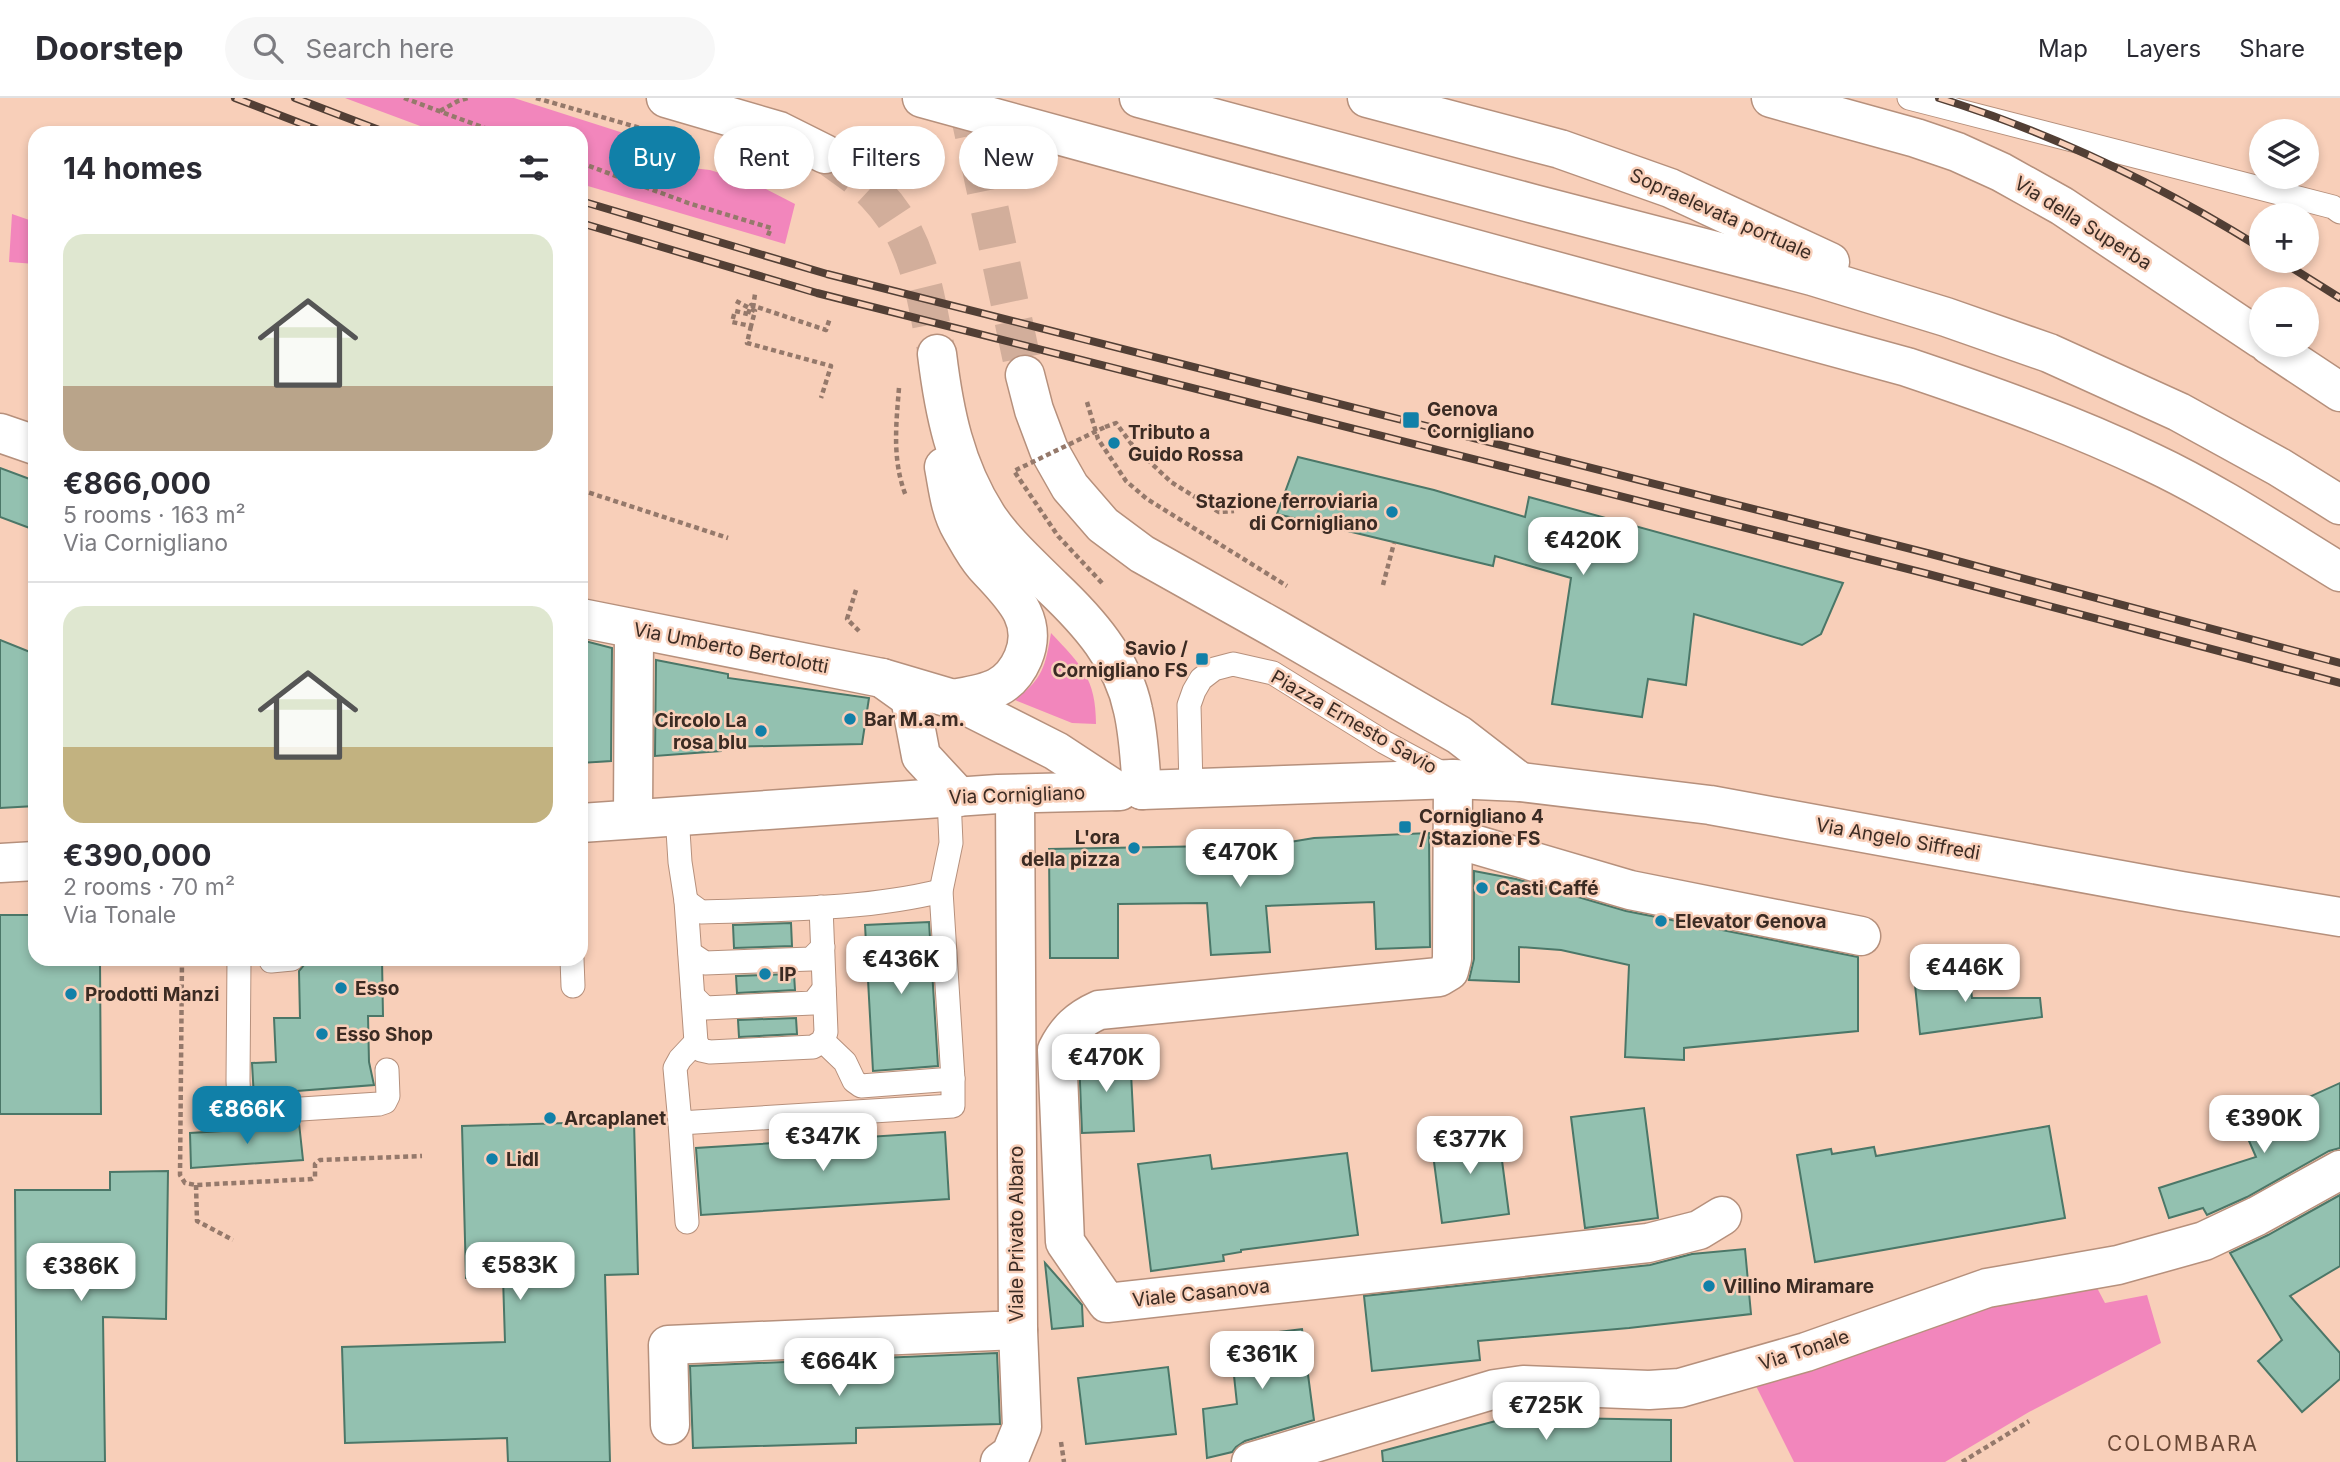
<!DOCTYPE html>
<html lang="en">
<head>
<meta charset="utf-8">
<style>
  :root { --surface:#fff; --page:#f7f7f7; --text:#2b2b33; --muted:#7c7c81; --line:#e1e1e2; --accent:#1180a8 }
  body { margin:0; font-family:Inter,sans-serif; background:var(--page); color:var(--text); height:100vh; display:flex; flex-direction:column; font-size:26px; white-space:nowrap }
  * { box-sizing:border-box; margin:0 }
  p { font-size:23px; color:var(--muted) }
  .icon { flex:none; width:38px; height:38px; fill:none; stroke:currentColor; stroke-width:2; stroke-linecap:round; stroke-linejoin:round }
  .map { position:relative; flex:1; overflow:hidden }
  .side { position:absolute; left:28px; top:28px; width:560px; height:840px; display:flex; flex-direction:column; background:var(--surface); border-radius:21px; box-shadow:0 4px 10px #0003 }
  .side>* { flex:none }
  .top-card { position:absolute; left:609px; top:28px; width:665px; height:63px; display:flex; gap:14px }
  .fabs { position:absolute; left:2249px; top:21px; display:grid; gap:14px }
  .fabs a { display:grid; place-items:center; width:70px; height:70px; border-radius:50%; background:var(--surface); box-shadow:0 4px 10px #0003; font-size:35px }
  .price { position:absolute; translate:-50% -60px; padding:0 16px; border-radius:14px; background:#fff; color:#222; font-size:23px; line-height:46px; filter:drop-shadow(0 2px 4px #0008) }
  .price::after { content:''; position:absolute; left:50%; top:42px; width:21px; height:16px; margin-left:-10px; background:inherit; clip-path:polygon(0 0,100% 0,50% 100%) }
  .price.active { background:var(--accent); color:#fff }
  ul { padding:0; list-style:none }
  li { display:grid; align-content:center; gap:14px; height:371px; padding:0 35px }
  li+li { border-top:2px solid var(--line) }
  li span { display:grid; place-items:center; height:217px; border-radius:21px; color:#555 }
  li>.icon { margin-inline-start:auto }
  span .icon { width:126px; height:126px; fill:#fffc; stroke-width:1 }
  li b { font-size:30px }
  h2 { display:flex; justify-content:space-between; align-items:center; height:84px; padding:0 35px; font-size:30px }
  .tag { padding:0 24px; border-radius:32px; background:var(--surface); box-shadow:0 4px 10px #0003; font-size:24px; line-height:63px }
  .tag.active { background:var(--accent); color:#fff }
  header { display:flex; align-items:center; gap:42px; box-sizing:border-box; height:98px; padding:0 35px; background:var(--surface); border-bottom:2px solid var(--line) }
  header strong { font-size:33px }
  nav { display:flex; gap:38px; margin-inline-start:auto; font-size:24px }
  .search { width:490px; height:63px; background:var(--page); display:flex; align-items:center; gap:18px; box-sizing:border-box; padding:0 24px; border-radius:38px; color:var(--muted); font-size:26px }
  .map>svg:first-child { display:block }
  .green { fill:#f286bc }
  .building { fill:#93c1b0; stroke:#4b7768; stroke-width:2 }
  .lines { fill:none; stroke-linecap:round; stroke-linejoin:round }
  .highway-tunnel { stroke:#d2ae9b; stroke-width:38; stroke-dasharray:38 19; stroke-linecap:butt }
  .lane-casing { stroke:#b6907c; stroke-width:25 }
  .street-casing { stroke:#b6907c; stroke-width:41 }
  .secondary-casing { stroke:#b6907c; stroke-width:41 }
  .primary-casing { stroke:#b6907c; stroke-width:41 }
  .highway-casing { stroke:#b6907c; stroke-width:41 }
  .path { stroke:#95796b; stroke-width:4.5; stroke-dasharray:5 3.5; stroke-linecap:butt }
  .lane { stroke:#fff; stroke-width:23 }
  .street { stroke:#fff; stroke-width:38 }
  .secondary { stroke:#fff; stroke-width:38 }
  .primary { stroke:#fff; stroke-width:38 }
  .highway { stroke:#fff; stroke-width:38 }
  .rail-casing { stroke:#523f35; stroke-width:8 }
  .rail { stroke:#f8cfb9; stroke-width:5; stroke-dasharray:16; stroke-linecap:butt }
  .path-bridge { stroke:#95796b; stroke-width:4.5; stroke-dasharray:5 3.5; stroke-linecap:butt }
  .poi-dot { fill:#1180a8; stroke:#f8cfb9; stroke-width:2.5 }
  .labels { text-anchor:middle; dominant-baseline:central; stroke-width:5; stroke-linejoin:round; paint-order:stroke }
  .street-label { font-size:19px; fill:#3b2b23; stroke:#f8cfb9 }
  .poi-label { font-size:19px; font-weight:bold; fill:#3b2b23; stroke:#f8cfb9; text-anchor:start }
  .neighbourhood-label { font-size:21px; letter-spacing:2px; fill:#6a4836; stroke:#f8cfb9 }
</style>
</head>
<body>
<header>
<strong>Doorstep</strong>
<div class="search"><svg class="icon" aria-label="search" viewBox="0 0 24 24"><circle cx="10" cy="10" r="6"/><path d="M15 15l6 6"/></svg>Search here</div>
<nav><a>Map</a><a>Layers</a><a>Share</a></nav>
</header>
<div class="map">
<svg width="2340" height="1364" viewBox="0 0 2340 1364">
  <rect width="100%" height="100%" fill="#f8cfb9"/>
  <g class="green">
    <polygon points="345,0 514,0 639,40 647,65 710,72 758,87 795,106 785,146 581,86 581,35 439,35"/>
    <polygon points="12,116 35,124 35,166 9,164"/>
    <path d="M1051,535C1081,567 1096,580 1096,626L1072,625L1015,602C1043,580 1045,570 1051,535Z"/>
    <polygon points="2095,1186 2105,1205 2147,1197 2161,1245 2029,1314 1945,1364 1794,1364 1754,1284 1994,1199"/>
  </g>
  <g class="building">
    <polygon points="1298,359 1434,392 1525,419 1529,399 1843,485 1821,536 1802,547 1694,516 1686,587 1648,581 1642,619 1552,606 1571,480 1495,458 1493,468 1277,416"/>
    <polygon points="0,370 35,383 35,432 0,419"/>
    <polygon points="0,542 35,556 35,708 0,710"/>
    <polygon points="581,542 612,550 611,663 581,665"/>
    <polygon points="656,562 728,576 728,580 869,600 862,646 722,649 721,653 655,658"/>
    <polygon points="1429,735 1430,849 1376,851 1374,804 1317,806 1266,808 1270,854 1211,857 1207,805 1118,806 1118,860 1050,860 1049,751 1272,747 1314,740"/>
    <polygon points="1474,773 1516,781 1626,813 1858,859 1858,933 1684,950 1684,962 1625,959 1629,867 1561,852 1519,849 1519,884 1469,882 1474,861"/>
    <polygon points="0,817 35,817 35,861 100,861 101,1016 0,1016"/>
    <polygon points="929,824 938,968 873,973 865,827"/>
    <polygon points="791,825 792,848 734,850 733,827"/>
    <polygon points="306,861 382,861 383,918 368,918 369,964 374,987 297,993 297,997 254,1000 252,965 276,964 274,920 300,920 299,873 304,867"/>
    <polygon points="1969,872 1972,900 2040,900 2042,919 1920,936 1914,877"/>
    <polygon points="794,876 795,892 737,895 736,878"/>
    <polygon points="796,920 797,936 739,939 738,922"/>
    <polygon points="1130,956 1134,1033 1082,1035 1079,959"/>
    <polygon points="2340,985 2340,1050 2329,1053 2247,1099 2207,1117 2203,1110 2169,1120 2159,1090 2256,1059 2243,1029"/>
    <polygon points="1644,1010 1658,1120 1585,1130 1571,1019"/>
    <polygon points="634,1023 638,1176 605,1177 610,1364 508,1364 507,1340 345,1345 342,1249 505,1244 503,1179 466,1180 462,1028"/>
    <polygon points="299,1025 303,1062 191,1070 190,1035 257,1031 257,1028"/>
    <polygon points="2049,1028 2065,1120 1815,1164 1797,1057 1831,1051 1832,1056 1874,1049 1876,1058"/>
    <polygon points="1498,1032 1509,1116 1442,1125 1431,1041"/>
    <polygon points="945,1034 949,1101 701,1117 696,1050"/>
    <polygon points="1347,1055 1358,1137 1241,1152 1241,1154 1223,1157 1224,1163 1151,1173 1138,1066 1210,1057 1212,1071"/>
    <polygon points="168,1073 166,1221 103,1219 105,1364 17,1364 15,1092 110,1092 110,1074"/>
    <polygon points="2340,1097 2340,1168 2290,1198 2340,1255 2340,1281 2302,1314 2258,1263 2282,1242 2230,1155 2268,1137"/>
    <polygon points="1745,1151 1751,1216 1629,1230 1478,1243 1480,1262 1372,1273 1364,1198 1650,1167 1692,1156"/>
    <polygon points="1045,1165 1082,1207 1083,1228 1052,1231"/>
    <polygon points="1302,1231 1314,1322 1245,1343 1236,1349 1232,1354 1207,1360 1203,1311 1237,1306 1230,1240"/>
    <polygon points="997,1255 1000,1326 856,1330 856,1345 693,1350 690,1268"/>
    <polygon points="1168,1269 1176,1336 1086,1346 1078,1280"/>
    <polygon points="1511,1319 1671,1322 1671,1364 1383,1364 1382,1353"/>
  </g>
  <g class="lines">
    <g class="highway-tunnel">
      <polyline points="966,0 1025,277"/>
      <path d="M825,56C842,69 862,81 876,96C920,142 925,198 937,256"/>
    </g>
    <defs>
      <g id="lane">
        <polyline points="1909,0 2333,109 2340,114"/>
        <polyline points="1191,690 1189,607 1194,593 1201,581 1214,571 1233,566 1273,575 1384,644 1447,678"/>
        <polyline points="677,717 680,764 686,803 696,944 701,952 710,954 813,949 823,943 826,934 821,809"/>
        <path d="M686,803L701,814C780,811 864,812 941,793"/>
        <polyline points="690,855 705,865 811,861 823,849"/>
        <polyline points="239,861 238,983 239,1003 244,1012 254,1014 379,1006 385,1004 388,998 387,972"/>
        <polyline points="270,861 271,863 292,861"/>
        <polyline points="572,861 573,888"/>
        <polyline points="693,898 705,910 813,905 824,891"/>
        <polyline points="823,943 845,964 854,983 861,988 953,981 941,793 951,745 949,700"/>
        <polyline points="696,944 680,961 675,970 680,1025 953,1008 953,981"/>
        <polyline points="680,1025 687,1124"/>
      </g>
      <g id="street">
        <path d="M1453,681L1452,861L1449,873L1439,879L1099,912C1079,921 1067,932 1057,952L1065,1144L1107,1205L1648,1145L1699,1132L1722,1118"/>
        <polyline points="633,721 634,532"/>
        <polyline points="1453,740 1630,792 1861,838"/>
        <polyline points="670,1327 668,1247 1018,1232 1015,696"/>
        <polyline points="1000,1364 1011,1356 1022,1329 1018,1232"/>
        <polyline points="1251,1364 1495,1291 1523,1287 1649,1292 1680,1290 1806,1254 1987,1190 2118,1167 2204,1143 2257,1118 2340,1072"/>
      </g>
      <g id="secondary">
        <polyline points="1771,0 1916,40 1957,54 2001,74 2062,108 2261,241"/>
        <polyline points="2269,247 2340,294"/>
        <polyline points="0,335 35,347"/>
        <polyline points="581,520 882,580 953,601 1056,653 1117,693"/>
        <polyline points="882,580 910,600 921,658 959,699"/>
        <polyline points="581,725 998,696 1120,693"/>
        <polyline points="0,765 35,763"/>
      </g>
      <polyline id="primary" points="1142,692 1453,681 1520,684 1710,707 2181,793 2340,819"/>
      <g id="highway">
        <polyline points="666,0 779,33 825,56"/>
        <path d="M922,0L1907,269C1990,297 2072,326 2151,364C2217,395 2278,436 2340,474"/>
        <polyline points="1139,0 1534,106 1812,178 1946,219 2049,255 2179,314 2279,369 2340,407"/>
        <polyline points="1367,0 1560,51 1670,90 1830,164"/>
        <path d="M937,256C944,314 955,368 987,418C1003,443 1031,468 1052,489C1088,523 1123,562 1133,612C1139,638 1140,665 1142,692"/>
        <polyline points="1025,277 1034,312 1049,352 1070,389 1103,427 1142,456 1276,531 1459,637 1520,684"/>
        <path d="M944,369C948,390 950,412 961,431C968,443 975,457 984,467C1009,495 1040,520 1023,560C1009,593 985,595 953,601"/>
      </g>
    </defs>
    <use href="#lane" class="lane-casing"/>
    <use href="#street" class="street-casing"/>
    <use href="#secondary" class="secondary-casing"/>
    <use href="#primary" class="primary-casing"/>
    <use href="#highway" class="highway-casing"/>
    <g class="path">
      <polyline points="404,0 498,35"/>
      <polyline points="536,0 640,30"/>
      <polyline points="440,13 458,3 468,0"/>
      <polyline points="581,65 688,105 771,130 767,140"/>
      <polyline points="736,203 755,213 751,228 732,224 735,213 748,216"/>
      <polyline points="753,210 755,196"/>
      <polyline points="751,228 747,245 831,268 821,300"/>
      <path d="M899,290C896,327 892,363 906,398"/>
      <polyline points="1087,304 1098,341 1126,383 1147,401 1287,488"/>
      <polyline points="1105,329 1116,325 1133,348 1171,384 1219,414 1234,413"/>
      <polyline points="581,392 728,440"/>
      <polyline points="1383,487 1394,445"/>
      <polyline points="856,492 847,521 859,533"/>
      <polyline points="182,861 180,1077 185,1085 196,1087 312,1081 315,1079 315,1066 320,1062 422,1058"/>
      <polyline points="196,1087 197,1123 233,1142"/>
      <polyline points="1061,1344 1064,1364"/>
      <polyline points="1962,1364 2029,1323"/>
    </g>
    <use href="#lane" class="lane"/>
    <use href="#street" class="street"/>
    <use href="#secondary" class="secondary"/>
    <use href="#primary" class="primary"/>
    <use href="#highway" class="highway"/>
    <defs>
      <g id="rail">
        <polyline points="235,0 326,35"/>
        <polyline points="295,0 387,35"/>
        <path d="M1939,0C2053,35 2160,87 2261,150"/>
        <polyline points="581,103 827,176 1931,456 2340,565"/>
        <polyline points="581,125 817,195 1924,475 2340,585"/>
        <polyline points="2281,163 2340,200"/>
      </g>
    </defs>
    <use href="#rail" class="rail-casing"/>
    <use href="#rail" class="rail"/>
    <g class="path-bridge">
      <polyline points="748,216 751,207 826,232 830,220"/>
      <polyline points="1102,485 1058,438 1014,373 1105,329"/>
    </g>
  </g>
  <g class="poi-dot">
    <rect x="1402" y="313" width="18" height="18" rx="3.5"/>
    <circle cx="1114" cy="345" r="7"/>
    <circle cx="1392" cy="414" r="7"/>
    <rect x="1195" y="554" width="14" height="14" rx="3.5"/>
    <circle cx="850" cy="621" r="7"/>
    <circle cx="761" cy="633" r="7"/>
    <rect x="1398" y="722" width="14" height="14" rx="3.5"/>
    <circle cx="1134" cy="750" r="7"/>
    <circle cx="1482" cy="790" r="7"/>
    <circle cx="1661" cy="823" r="7"/>
    <circle cx="765" cy="876" r="7"/>
    <circle cx="341" cy="890" r="7"/>
    <circle cx="71" cy="896" r="7"/>
    <circle cx="322" cy="936" r="7"/>
    <circle cx="550" cy="1020" r="7"/>
    <circle cx="492" cy="1061" r="7"/>
    <circle cx="1709" cy="1188" r="7"/>
  </g>
  <g class="labels">
    <g class="street-label">
      <text transform="translate(1721 116) rotate(24)">Sopraelevata portuale</text>
      <text transform="translate(2083 125) rotate(32)">Via della Superba</text>
      <text transform="translate(731 550) rotate(11)">Via Umberto Bertolotti</text>
      <text transform="translate(1354 624) rotate(30)">Piazza Ernesto Savio</text>
      <text transform="translate(1017 697) rotate(-2)">Via Cornigliano</text>
      <text transform="translate(1898 741) rotate(10)">Via Angelo Siffredi</text>
      <text transform="translate(1016 1136) rotate(-90)">Viale Privato Albaro</text>
      <text transform="translate(1201 1195) rotate(-6)">Viale Casanova</text>
      <text transform="translate(1804 1252) rotate(-18)">Via Tonale</text>
    </g>
    <g class="poi-label">
      <text x="1427" y="311">Genova<tspan x="1427" dy="22">Cornigliano</tspan></text>
      <text x="1128" y="334">Tributo a<tspan x="1128" dy="22">Guido Rossa</tspan></text>
      <text x="1378" y="403" text-anchor="end">Stazione ferroviaria<tspan x="1378" dy="22">di Cornigliano</tspan></text>
      <text x="1188" y="550" text-anchor="end">Savio /<tspan x="1188" dy="22">Cornigliano FS</tspan></text>
      <text x="864" y="621">Bar M.a.m.</text>
      <text x="747" y="622" text-anchor="end">Circolo La<tspan x="747" dy="22">rosa blu</tspan></text>
      <text x="1419" y="718">Cornigliano 4<tspan x="1419" dy="22">/ Stazione FS</tspan></text>
      <text x="1120" y="739" text-anchor="end">L'ora<tspan x="1120" dy="22">della pizza</tspan></text>
      <text x="1496" y="790">Casti Caffé</text>
      <text x="1675" y="823">Elevator Genova</text>
      <text x="779" y="876">IP</text>
      <text x="355" y="890">Esso</text>
      <text x="85" y="896">Prodotti Manzi</text>
      <text x="336" y="936">Esso Shop</text>
      <text x="564" y="1020">Arcaplanet</text>
      <text x="506" y="1061">Lidl</text>
      <text x="1723" y="1188">Villino Miramare</text>
    </g>
    <g class="neighbourhood-label">
      <text x="2183" y="1345">COLOMBARA</text>
    </g>
  </g>
</svg>
<div class="fabs">
<a><svg class="icon" aria-label="layers" viewBox="0 0 24 24"><path d="M12 4l9 5-9 5-9-5zM3 14l9 5 9-5"/></svg></a>
<a>+</a>
<a>−</a>
</div>
<b class="price" style="left:1583px;top:479px">€420K</b>
<b class="price" style="left:1240px;top:791px">€470K</b>
<b class="price" style="left:901px;top:898px">€436K</b>
<b class="price" style="left:1965px;top:906px">€446K</b>
<b class="price" style="left:1106px;top:996px">€470K</b>
<b class="price active" style="left:247px;top:1048px">€866K</b>
<b class="price" style="left:2264px;top:1057px">€390K</b>
<b class="price" style="left:823px;top:1075px">€347K</b>
<b class="price" style="left:1470px;top:1078px">€377K</b>
<b class="price" style="left:520px;top:1204px">€583K</b>
<b class="price" style="left:81px;top:1205px">€386K</b>
<b class="price" style="left:1262px;top:1293px">€361K</b>
<b class="price" style="left:839px;top:1300px">€664K</b>
<b class="price" style="left:1546px;top:1344px">€725K</b>
<div class="top-card">
<a class="tag active">Buy</a>
<a class="tag">Rent</a>
<a class="tag">Filters</a>
<a class="tag">New</a>
</div>
<section class="side">
<h2>14 homes<svg class="icon" aria-label="filters" viewBox="0 0 24 24"><path d="M4 7h16M4 17h16"/><circle cx="9" cy="7" r="2"/><circle cx="15" cy="17" r="2"/></svg></h2>
<ul>
<li><span style="background:linear-gradient(#dfe7d0 70%,#b9a48a 0)"><svg class="icon" aria-label="home" viewBox="0 0 24 24"><path d="M3 11l9-7 9 7M6 9v11h12V9"/></svg></span><div><b>€866,000</b><p>5 rooms · 163 m²</p><p>Via Cornigliano</p></div></li>
<li><span style="background:linear-gradient(#dfe7d0 65%,#c2b280 0)"><svg class="icon" aria-label="home" viewBox="0 0 24 24"><path d="M3 11l9-7 9 7M6 9v11h12V9"/></svg></span><div><b>€390,000</b><p>2 rooms · 70 m²</p><p>Via Tonale</p></div></li>
</ul>
</section>
</div>
</body>
</html>
